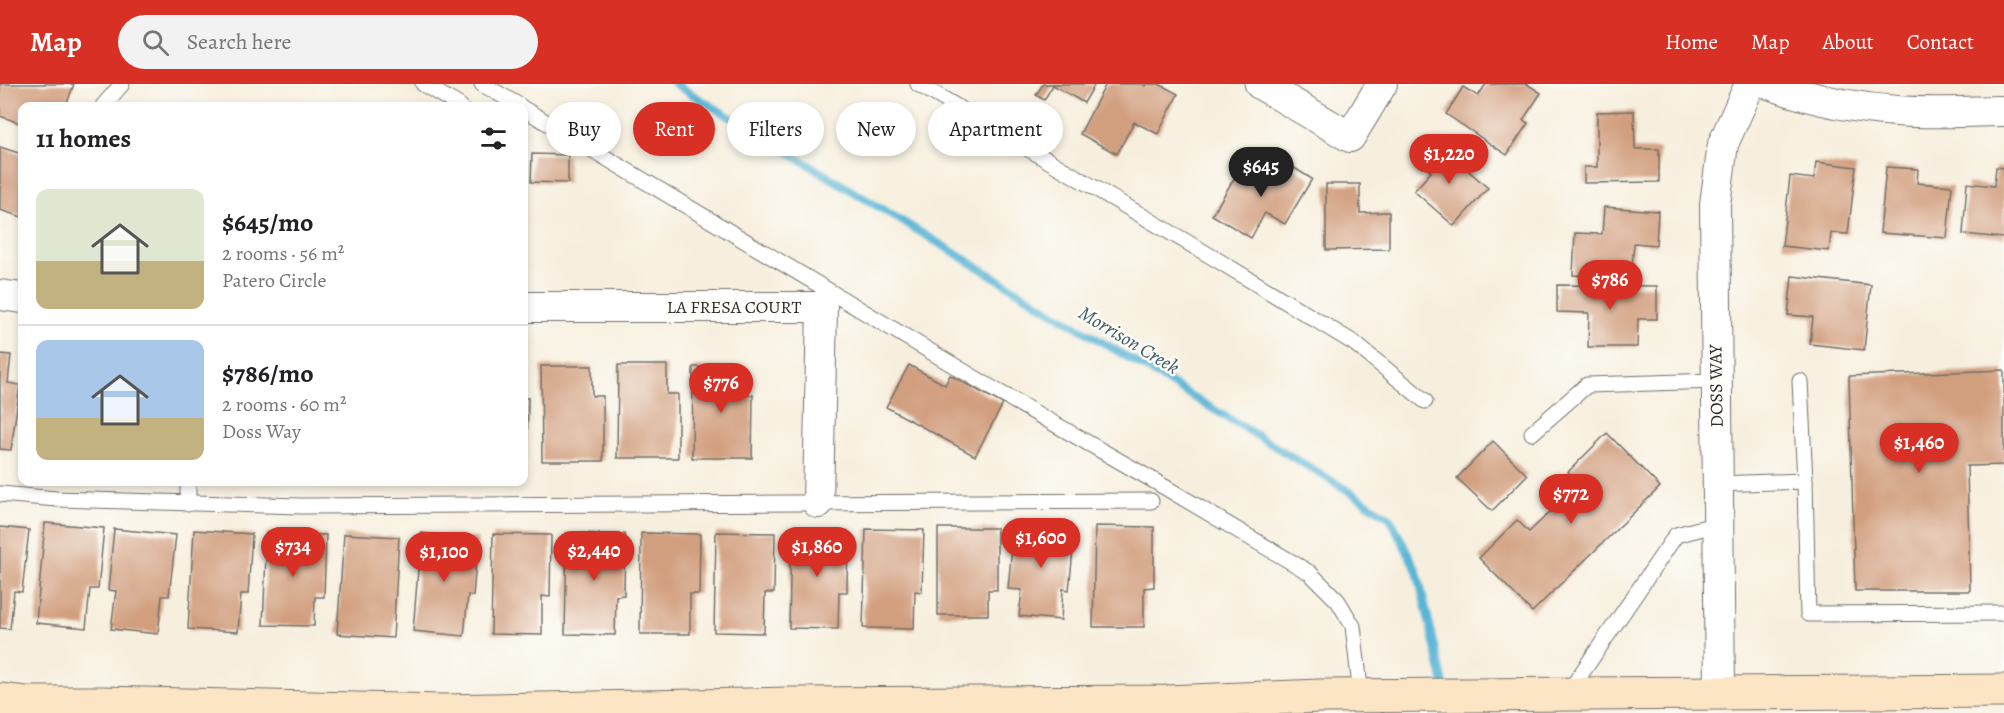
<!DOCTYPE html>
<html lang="en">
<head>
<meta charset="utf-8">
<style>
  :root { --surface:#fff; --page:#f2f2f2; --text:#202124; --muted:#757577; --line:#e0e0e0; --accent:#d93025 }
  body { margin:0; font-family:Alegreya,serif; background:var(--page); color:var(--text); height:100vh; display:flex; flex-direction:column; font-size:22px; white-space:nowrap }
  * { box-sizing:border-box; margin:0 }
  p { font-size:20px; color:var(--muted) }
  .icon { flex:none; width:33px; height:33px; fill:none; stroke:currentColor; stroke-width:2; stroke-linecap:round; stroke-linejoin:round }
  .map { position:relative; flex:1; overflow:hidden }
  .details { position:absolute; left:18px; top:18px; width:510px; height:384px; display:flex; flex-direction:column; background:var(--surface); border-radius:12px; box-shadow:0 3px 9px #0003 }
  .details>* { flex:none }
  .banner { position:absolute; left:546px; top:18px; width:570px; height:54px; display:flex; gap:12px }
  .price { position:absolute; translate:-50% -51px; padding:0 14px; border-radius:21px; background:var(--accent); color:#fff; font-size:20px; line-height:39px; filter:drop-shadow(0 2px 3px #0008) }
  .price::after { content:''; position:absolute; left:50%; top:36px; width:18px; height:14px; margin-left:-9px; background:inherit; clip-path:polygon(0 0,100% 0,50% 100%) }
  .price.on { background:#222; color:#fff }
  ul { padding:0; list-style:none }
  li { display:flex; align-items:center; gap:18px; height:150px; padding:0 18px }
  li+li { border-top:2px solid var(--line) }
  li span { display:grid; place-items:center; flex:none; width:168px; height:120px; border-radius:12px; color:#555 }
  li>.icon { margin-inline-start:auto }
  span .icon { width:72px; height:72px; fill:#fffc; stroke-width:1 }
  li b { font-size:26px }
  h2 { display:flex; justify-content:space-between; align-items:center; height:72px; padding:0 18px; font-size:26px }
  .chip { padding:0 21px; border-radius:27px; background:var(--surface); box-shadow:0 3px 9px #0003; font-size:21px; line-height:54px }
  .chip.on { background:var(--accent); color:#fff }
  header { display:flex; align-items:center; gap:36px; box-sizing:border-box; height:84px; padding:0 30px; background:var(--accent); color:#fff }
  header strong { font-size:28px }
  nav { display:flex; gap:33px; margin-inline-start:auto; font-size:21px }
  .search { width:420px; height:54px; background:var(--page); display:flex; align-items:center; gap:15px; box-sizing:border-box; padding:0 21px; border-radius:33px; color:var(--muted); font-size:22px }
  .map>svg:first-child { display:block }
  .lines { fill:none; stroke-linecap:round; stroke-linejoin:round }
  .stream { stroke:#58b5d6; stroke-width:8 }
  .building { fill:#d19e7e }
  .lane-casing { stroke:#72706a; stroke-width:17 }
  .street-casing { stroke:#72706a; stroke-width:32 }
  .secondary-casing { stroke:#72706a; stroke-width:35 }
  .lane { stroke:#fff; stroke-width:15 }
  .street { stroke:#fff; stroke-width:30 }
  .secondary { stroke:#fce5c4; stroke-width:33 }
  .labels { text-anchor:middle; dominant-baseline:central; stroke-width:5; stroke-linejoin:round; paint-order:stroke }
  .street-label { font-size:18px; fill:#2b2b2b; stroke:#fdfcf7 }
  .water-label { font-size:20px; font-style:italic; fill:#3b5b67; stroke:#fdfcf7 }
</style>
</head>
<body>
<header>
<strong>Map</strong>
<div class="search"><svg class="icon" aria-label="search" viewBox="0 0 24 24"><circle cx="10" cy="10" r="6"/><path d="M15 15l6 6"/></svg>Search here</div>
<nav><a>Home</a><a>Map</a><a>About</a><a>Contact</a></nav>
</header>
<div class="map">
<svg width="2004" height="629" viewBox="0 0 2004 629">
  <rect width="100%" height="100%" fill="#fdfcf7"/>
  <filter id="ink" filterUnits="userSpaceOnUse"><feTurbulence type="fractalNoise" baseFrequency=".0167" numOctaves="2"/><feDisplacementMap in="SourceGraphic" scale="12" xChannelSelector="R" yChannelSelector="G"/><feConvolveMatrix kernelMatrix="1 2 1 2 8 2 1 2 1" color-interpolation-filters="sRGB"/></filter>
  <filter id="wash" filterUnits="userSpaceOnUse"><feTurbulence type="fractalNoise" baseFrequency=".008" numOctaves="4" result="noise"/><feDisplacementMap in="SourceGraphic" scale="24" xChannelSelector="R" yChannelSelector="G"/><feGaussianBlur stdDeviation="1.35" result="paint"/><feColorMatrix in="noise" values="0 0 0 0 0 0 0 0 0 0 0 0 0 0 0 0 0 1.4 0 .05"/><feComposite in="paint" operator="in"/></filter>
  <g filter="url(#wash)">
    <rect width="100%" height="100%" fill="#f7efde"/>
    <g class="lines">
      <polyline class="stream" points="675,0 1352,409 1390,434 1417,487 1445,605"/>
    </g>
    <g id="blocks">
      <g class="building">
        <polygon points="0,0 74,0 66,22 22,22 22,40 0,32"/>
        <polygon points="1043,0 1095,0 1084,19 1053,1 1044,16 1036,11"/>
        <polygon points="1106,0 1142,0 1145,2 1146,0 1159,0 1178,10 1158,50 1134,38 1117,70 1080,50"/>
        <polygon points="1486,0 1527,0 1541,9 1523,36 1528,39 1507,71 1446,30 1463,3 1478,12"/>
        <polygon points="1634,27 1635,65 1659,65 1659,98 1584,99 1584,83 1597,83 1597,28"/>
        <polygon points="1436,58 1488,104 1454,142 1414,107 1431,88 1419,77"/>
        <polygon points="0,63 22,70 22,133 0,126"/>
        <polygon points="532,70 568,71 568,99 531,98"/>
        <polygon points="1283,77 1312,95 1285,140 1265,129 1251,154 1212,131 1242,81 1271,98"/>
        <polygon points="1816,78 1856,83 1848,150 1831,149 1829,167 1782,162 1790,92 1814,95"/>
        <polygon points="1886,83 1918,85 1917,99 1952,102 1947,154 1880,149"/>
        <polygon points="1996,83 2004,84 2004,154 1963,150 1967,99 1994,102"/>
        <polygon points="1326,100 1360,100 1360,129 1389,128 1389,165 1326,166"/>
        <polygon points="1604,123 1658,127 1656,161 1634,159 1631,195 1573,191 1575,149 1602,150"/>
        <polygon points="1792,192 1871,201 1864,266 1810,260 1813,233 1788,231"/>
        <polygon points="1557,201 1657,202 1657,235 1638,235 1637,263 1588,263 1589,229 1557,228"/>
        <polygon points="0,270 11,271 8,299 20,301 11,366 0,365"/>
        <polygon points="618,281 667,281 667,310 678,310 678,374 617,374"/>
        <polygon points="909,281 945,301 950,291 1003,320 975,372 886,323"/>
        <polygon points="541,282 592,282 592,312 603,312 603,377 542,377"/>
        <polygon points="693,283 742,283 742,311 753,311 752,374 692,374"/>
        <polygon points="2004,286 2004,381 1967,382 1970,507 1855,507 1849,292"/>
        <polygon points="524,314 528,314 527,376 524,376"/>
        <polygon points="1607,349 1660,403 1532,528 1479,474 1517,436 1529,448 1579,400 1568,388"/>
        <polygon points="1493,357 1527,391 1492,427 1457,394"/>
        <polygon points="45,439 104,444 98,505 90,505 86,544 36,539"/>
        <polygon points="1014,441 1075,447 1069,506 1063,505 1061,536 1019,532 1022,506 1008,505"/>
        <polygon points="1095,442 1154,443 1154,503 1144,504 1144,543 1093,543"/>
        <polygon points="0,443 29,446 22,508 14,507 10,545 0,544"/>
        <polygon points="938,444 997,444 997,506 988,506 988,531 938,531"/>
        <polygon points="114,445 176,451 169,512 162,512 158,550 111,545 116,507 108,506"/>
        <polygon points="866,445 924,446 922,508 915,507 914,545 863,544"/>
        <polygon points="194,446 252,450 248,510 241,510 238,548 188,545"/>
        <polygon points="791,446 848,447 847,508 839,508 838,545 789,544"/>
        <polygon points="716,448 775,449 774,509 765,509 764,549 714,548"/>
        <polygon points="267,449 326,451 324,513 315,513 314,542 263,541"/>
        <polygon points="421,449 478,454 473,512 468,511 464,552 413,547"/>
        <polygon points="567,449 625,450 624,511 616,512 615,551 565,550"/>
        <polygon points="641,449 700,450 699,510 690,510 690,550 640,550"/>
        <polygon points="344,450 399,453 393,554 337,550"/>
        <polygon points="493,450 551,451 550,513 542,512 542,551 491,550"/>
      </g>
    </g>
  </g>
  <g filter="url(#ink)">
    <use href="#blocks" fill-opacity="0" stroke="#72706a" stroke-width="1.5"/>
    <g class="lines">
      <defs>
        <g id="lane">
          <polyline points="423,0 460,22"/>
          <polyline points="482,0 520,22"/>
          <polyline points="918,0 1219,177 1354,259 1425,317"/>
          <polyline points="103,22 122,0"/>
          <polyline points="524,25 995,306 1151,395 1310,489 1338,517 1353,542 1361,612"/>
          <polyline points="1532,349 1587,301 1716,297"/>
          <polyline points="1805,397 1808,530 2004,529"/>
          <polyline points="1717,400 1805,397 1800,297"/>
          <polyline points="0,410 57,415 302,422 1151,417"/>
          <polyline points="188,420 188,398"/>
          <polyline points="1568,609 1676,451 1718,440"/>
        </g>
        <g id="street">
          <polyline points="1260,0 1350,53 1382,0"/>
          <path d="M1769,0C1810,15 1853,24 1897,27C1932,30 1969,27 2004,27"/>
          <polyline points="0,211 22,214"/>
          <polyline points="524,223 822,223 818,419"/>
          <polyline points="1720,610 1715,120 1723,60 1750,0"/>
        </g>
        <polyline id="secondary" points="0,616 25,619 100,619 444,627 791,620 1166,618 1321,612 2004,607"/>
      </defs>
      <use href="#lane" class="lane-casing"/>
      <use href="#street" class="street-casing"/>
      <use href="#secondary" class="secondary-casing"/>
      <use href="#lane" class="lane"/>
      <use href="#street" class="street"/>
      <use href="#secondary" class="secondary"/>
    </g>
  </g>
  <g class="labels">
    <g class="street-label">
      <text x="734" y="223">LA FRESA COURT</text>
      <text transform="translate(1716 302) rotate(-91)">DOSS WAY</text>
    </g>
    <g class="water-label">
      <text transform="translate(1129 256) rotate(31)">Morrison Creek</text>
    </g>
  </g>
</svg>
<b class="price" style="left:1449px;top:101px">$1,220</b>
<b class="price on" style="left:1261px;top:114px">$645</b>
<b class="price" style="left:1610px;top:227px">$786</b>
<b class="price" style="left:721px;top:330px">$776</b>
<b class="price" style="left:1919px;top:390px">$1,460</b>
<b class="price" style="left:1571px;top:441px">$772</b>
<b class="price" style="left:1041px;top:485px">$1,600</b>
<b class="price" style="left:293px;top:494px">$734</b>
<b class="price" style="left:817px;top:494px">$1,860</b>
<b class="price" style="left:594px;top:498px">$2,440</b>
<b class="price" style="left:444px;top:499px">$1,100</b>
<div class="banner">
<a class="chip">Buy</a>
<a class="chip on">Rent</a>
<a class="chip">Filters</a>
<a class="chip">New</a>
<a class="chip">Apartment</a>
</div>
<section class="details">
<h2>11 homes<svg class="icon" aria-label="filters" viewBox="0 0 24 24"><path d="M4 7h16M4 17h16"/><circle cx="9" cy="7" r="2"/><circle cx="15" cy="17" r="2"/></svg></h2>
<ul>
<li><span style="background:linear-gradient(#dfe7d0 60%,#c2b280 0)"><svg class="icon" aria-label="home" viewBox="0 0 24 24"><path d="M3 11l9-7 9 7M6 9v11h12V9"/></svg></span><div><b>$645/mo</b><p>2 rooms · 56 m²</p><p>Patero Circle</p></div></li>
<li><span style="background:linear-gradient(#a9c7e8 65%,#c2b280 0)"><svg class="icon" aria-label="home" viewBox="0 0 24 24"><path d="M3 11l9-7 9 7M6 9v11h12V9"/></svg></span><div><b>$786/mo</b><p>2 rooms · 60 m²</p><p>Doss Way</p></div></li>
</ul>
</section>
</div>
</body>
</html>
